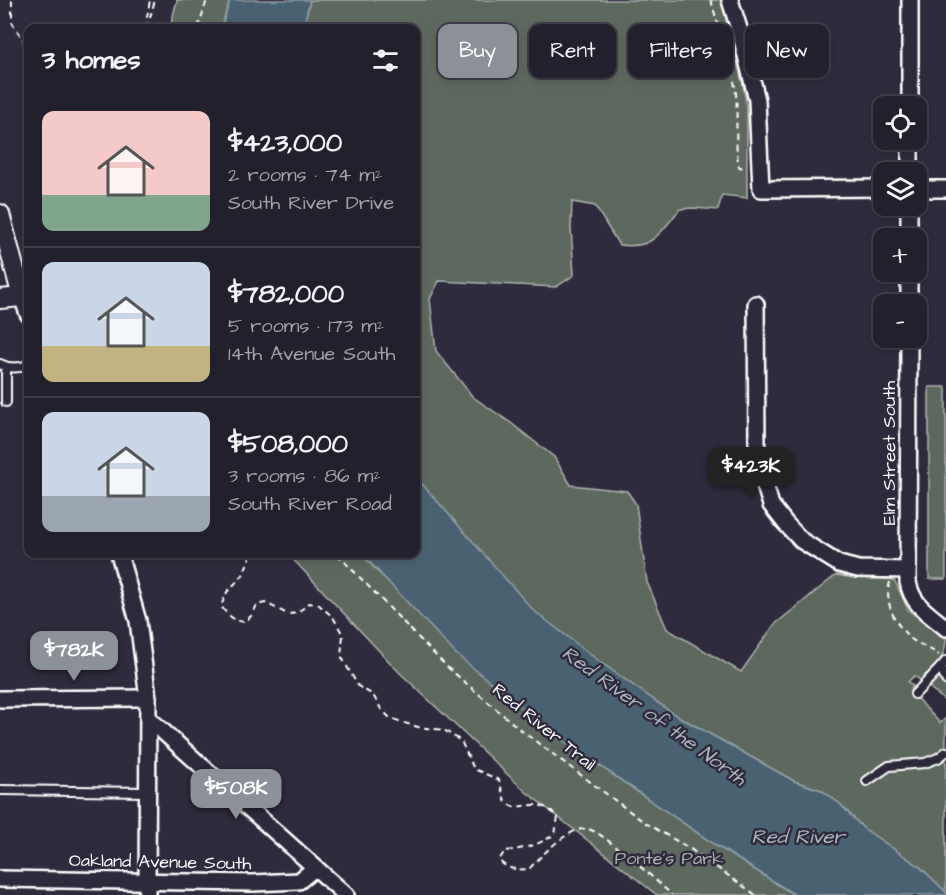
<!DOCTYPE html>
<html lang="en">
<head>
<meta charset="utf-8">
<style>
  :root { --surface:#23202e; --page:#2f2d3a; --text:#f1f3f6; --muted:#a3a3aa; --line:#403e4a; --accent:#8c9099 }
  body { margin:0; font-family:"Architects Daughter",sans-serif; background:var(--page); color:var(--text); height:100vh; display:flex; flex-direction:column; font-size:22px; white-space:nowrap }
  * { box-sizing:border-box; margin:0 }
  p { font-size:20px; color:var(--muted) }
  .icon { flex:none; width:33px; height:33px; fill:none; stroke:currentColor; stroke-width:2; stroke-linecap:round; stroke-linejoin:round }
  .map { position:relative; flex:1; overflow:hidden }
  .sheet { position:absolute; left:24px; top:24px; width:396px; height:534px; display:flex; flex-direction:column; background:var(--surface); border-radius:12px; box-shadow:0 3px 9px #0003,0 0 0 2px var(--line) }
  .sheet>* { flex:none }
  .banner { position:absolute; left:438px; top:24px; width:417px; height:54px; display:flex; gap:12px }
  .tools { position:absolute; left:873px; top:96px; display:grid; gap:12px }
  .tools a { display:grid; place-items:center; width:54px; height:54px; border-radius:12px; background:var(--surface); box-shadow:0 3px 9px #0003,0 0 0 2px var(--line); font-size:30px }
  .price { position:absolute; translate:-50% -51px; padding:0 14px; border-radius:12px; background:var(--accent); color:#fff; font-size:20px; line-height:39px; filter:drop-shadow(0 2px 3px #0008) }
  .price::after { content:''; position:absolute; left:50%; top:36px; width:18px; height:14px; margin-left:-9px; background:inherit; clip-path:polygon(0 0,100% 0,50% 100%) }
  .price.selected { background:#222; color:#fff }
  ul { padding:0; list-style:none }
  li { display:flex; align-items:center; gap:18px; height:150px; padding:0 18px }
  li+li { border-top:2px solid var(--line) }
  li span { display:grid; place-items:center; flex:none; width:168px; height:120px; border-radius:12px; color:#555 }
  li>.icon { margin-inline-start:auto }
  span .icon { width:72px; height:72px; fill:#fffc; stroke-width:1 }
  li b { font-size:26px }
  h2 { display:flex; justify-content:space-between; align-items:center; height:72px; padding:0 18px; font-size:26px }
  .tag { padding:0 21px; border-radius:12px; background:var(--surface); box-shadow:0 3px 9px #0003,0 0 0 2px var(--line); font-size:21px; line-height:54px }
  .tag.selected { background:var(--accent); color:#fff }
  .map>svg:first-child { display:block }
  .green { fill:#5d695f; stroke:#aeb4af; stroke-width:1.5 }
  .water { fill:#496273; stroke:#92a1ab; stroke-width:1.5 }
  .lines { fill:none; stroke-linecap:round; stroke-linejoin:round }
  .service-casing { stroke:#fff; stroke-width:12 }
  .minor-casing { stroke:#fff; stroke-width:20 }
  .tertiary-casing { stroke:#fff; stroke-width:22 }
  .path { stroke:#fff; stroke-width:2; stroke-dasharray:6 4.5; stroke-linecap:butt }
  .service { stroke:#2f2a3d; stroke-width:8 }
  .minor { stroke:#2f2a3d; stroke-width:15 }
  .tertiary { stroke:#2f2a3d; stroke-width:18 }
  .labels { text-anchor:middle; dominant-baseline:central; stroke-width:5; stroke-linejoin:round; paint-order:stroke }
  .street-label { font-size:18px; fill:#fff; stroke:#2f2a3d }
  .park-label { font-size:18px; fill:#aeb4af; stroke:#2f2a3d }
  .water-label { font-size:20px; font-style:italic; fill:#adb8c0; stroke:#2f2a3d }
</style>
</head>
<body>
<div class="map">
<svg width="946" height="895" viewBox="0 0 946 895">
  <rect width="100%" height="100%" fill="#2f2a3d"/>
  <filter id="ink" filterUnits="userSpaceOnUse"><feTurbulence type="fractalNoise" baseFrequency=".0167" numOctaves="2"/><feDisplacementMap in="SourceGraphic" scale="12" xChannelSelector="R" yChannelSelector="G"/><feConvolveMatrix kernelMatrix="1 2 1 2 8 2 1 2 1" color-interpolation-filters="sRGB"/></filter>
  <g filter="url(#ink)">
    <g class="green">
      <polygon points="177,0 230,0 221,28 170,28"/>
      <path d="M310,0H721L743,85L747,108V198L722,195L718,210L693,208L680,209C660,233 653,250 619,245L595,206L572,202L571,228L574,275L556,287L439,281L430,299L436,351L473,397L511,423L554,457L571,485L627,491L636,504L647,582L667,629L741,672L774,625L836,575L854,578L891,579L895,581L908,610L946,638C946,659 935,666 920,680L914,676L908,682L913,686L910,691L940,723L946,718V892L920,867L863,828L840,804L821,790L794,781L674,714L600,662L532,610L420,484L416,477V28H303Z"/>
      <rect x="929" y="387" width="17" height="192"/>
      <polygon points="288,554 362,554 376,570 558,737 714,844 795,895 657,895 525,791 399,672"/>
      <polygon points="939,674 946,686 946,702 928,686"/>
    </g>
    <g class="water">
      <polygon points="230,0 310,0 303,28 221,28"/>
      <polygon points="416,477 533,610 600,662 674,714 794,781 821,790 840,804 863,828 920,867 946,892 946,895 795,895 714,844 558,737 456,654 362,554 416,554"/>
    </g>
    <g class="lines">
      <defs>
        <g id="service">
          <path d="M0,364C9,369 19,368 28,365"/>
          <polyline points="6,367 6,402"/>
          <polyline points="946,661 941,667 946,680"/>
          <polyline points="915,694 941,667"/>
          <polyline points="867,781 889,766 925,763 938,758 946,752"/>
          <polyline points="0,790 147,792"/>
        </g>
        <g id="minor">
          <polyline points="730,0 741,35 757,100 761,189 884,188"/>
          <polyline points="910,106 910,0"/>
          <polyline points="910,172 910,140"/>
          <polyline points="916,189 946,189"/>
          <polyline points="909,238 909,206"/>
          <polyline points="22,297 28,314"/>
          <polyline points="756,304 757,445 761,473 771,505 785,523 802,541 839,564 858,569 908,570"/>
          <polyline points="909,304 909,272"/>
          <path d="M909,338L908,582C912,605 929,614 946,628"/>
          <polyline points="119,554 138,621 148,698 147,895"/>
          <polyline points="0,699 148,698"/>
          <polyline points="149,719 346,895"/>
          <polyline points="0,879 253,883 299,881 315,868"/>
        </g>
        <polyline id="tertiary" points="0,214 22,297 0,299"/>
      </defs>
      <use href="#service" class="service-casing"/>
      <use href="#minor" class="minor-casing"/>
      <use href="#tertiary" class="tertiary-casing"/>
      <g class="path">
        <polyline points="12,0 12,22 23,40 28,82"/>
        <path d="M711,0C719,31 732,62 736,94C738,118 734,143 739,167L746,168"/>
        <polyline points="145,28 150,0"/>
        <polyline points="147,28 155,0"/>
        <polyline points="198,28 207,0"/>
        <path d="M251,554L243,575L227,592L221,606C227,615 234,621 245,622L252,615L257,605L265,603C287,612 289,622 309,603L318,604L333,617L343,635L341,656L358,686L373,695L381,709L389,717L401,722L418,727L444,730L461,741L474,769L499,780L505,801L514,807C535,805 541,801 558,817L555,834C539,845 524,849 505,851L499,860C507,870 517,870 529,869C541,856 569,826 588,829C602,831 659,883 672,895"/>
        <polyline points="337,554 446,666 522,731 644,822 689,848 756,895"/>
        <path d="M890,582C883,604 897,628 914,641C923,646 931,649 939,655"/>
      </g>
      <use href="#service" class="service"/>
      <use href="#minor" class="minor"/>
      <use href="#tertiary" class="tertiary"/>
    </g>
  </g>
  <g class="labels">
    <g class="street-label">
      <text transform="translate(889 453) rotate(-90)">Elm Street South</text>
      <text transform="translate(544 727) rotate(39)">Red River Trail</text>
      <text transform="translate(160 862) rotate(1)">Oakland Avenue South</text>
    </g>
    <g class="park-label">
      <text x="669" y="858">Ponte's Park</text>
    </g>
    <g class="water-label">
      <text transform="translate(654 716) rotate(36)">Red River of the North</text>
      <text x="798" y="837">Red River</text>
    </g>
  </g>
</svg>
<div class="tools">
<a><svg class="icon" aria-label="locate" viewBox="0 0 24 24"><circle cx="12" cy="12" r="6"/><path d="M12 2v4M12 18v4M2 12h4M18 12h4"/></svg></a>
<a><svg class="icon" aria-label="layers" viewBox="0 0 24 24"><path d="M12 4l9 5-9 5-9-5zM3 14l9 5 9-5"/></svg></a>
<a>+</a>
<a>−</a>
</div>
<b class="price selected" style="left:751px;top:498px">$423K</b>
<b class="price" style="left:74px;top:682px">$782K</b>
<b class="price" style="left:236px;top:820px">$508K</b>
<div class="banner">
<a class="tag selected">Buy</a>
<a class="tag">Rent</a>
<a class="tag">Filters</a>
<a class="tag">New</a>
</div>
<section class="sheet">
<h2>3 homes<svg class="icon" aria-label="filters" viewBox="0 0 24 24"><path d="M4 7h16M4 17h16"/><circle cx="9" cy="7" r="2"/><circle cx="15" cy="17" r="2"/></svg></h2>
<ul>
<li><span style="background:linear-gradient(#f6c9c9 70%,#7fa58c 0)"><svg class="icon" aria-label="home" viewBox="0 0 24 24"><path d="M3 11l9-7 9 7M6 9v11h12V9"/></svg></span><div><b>$423,000</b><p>2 rooms · 74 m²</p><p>South River Drive</p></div></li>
<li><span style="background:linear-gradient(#c9d6e8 70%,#c2b280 0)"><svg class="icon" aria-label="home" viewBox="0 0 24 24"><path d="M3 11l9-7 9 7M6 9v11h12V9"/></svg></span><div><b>$782,000</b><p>5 rooms · 173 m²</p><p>14th Avenue South</p></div></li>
<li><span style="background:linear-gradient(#c9d6e8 70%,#9aa5b1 0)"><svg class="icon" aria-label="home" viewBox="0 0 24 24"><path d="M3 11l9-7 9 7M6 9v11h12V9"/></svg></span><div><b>$508,000</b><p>3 rooms · 86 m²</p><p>South River Road</p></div></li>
</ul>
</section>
</div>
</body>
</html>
